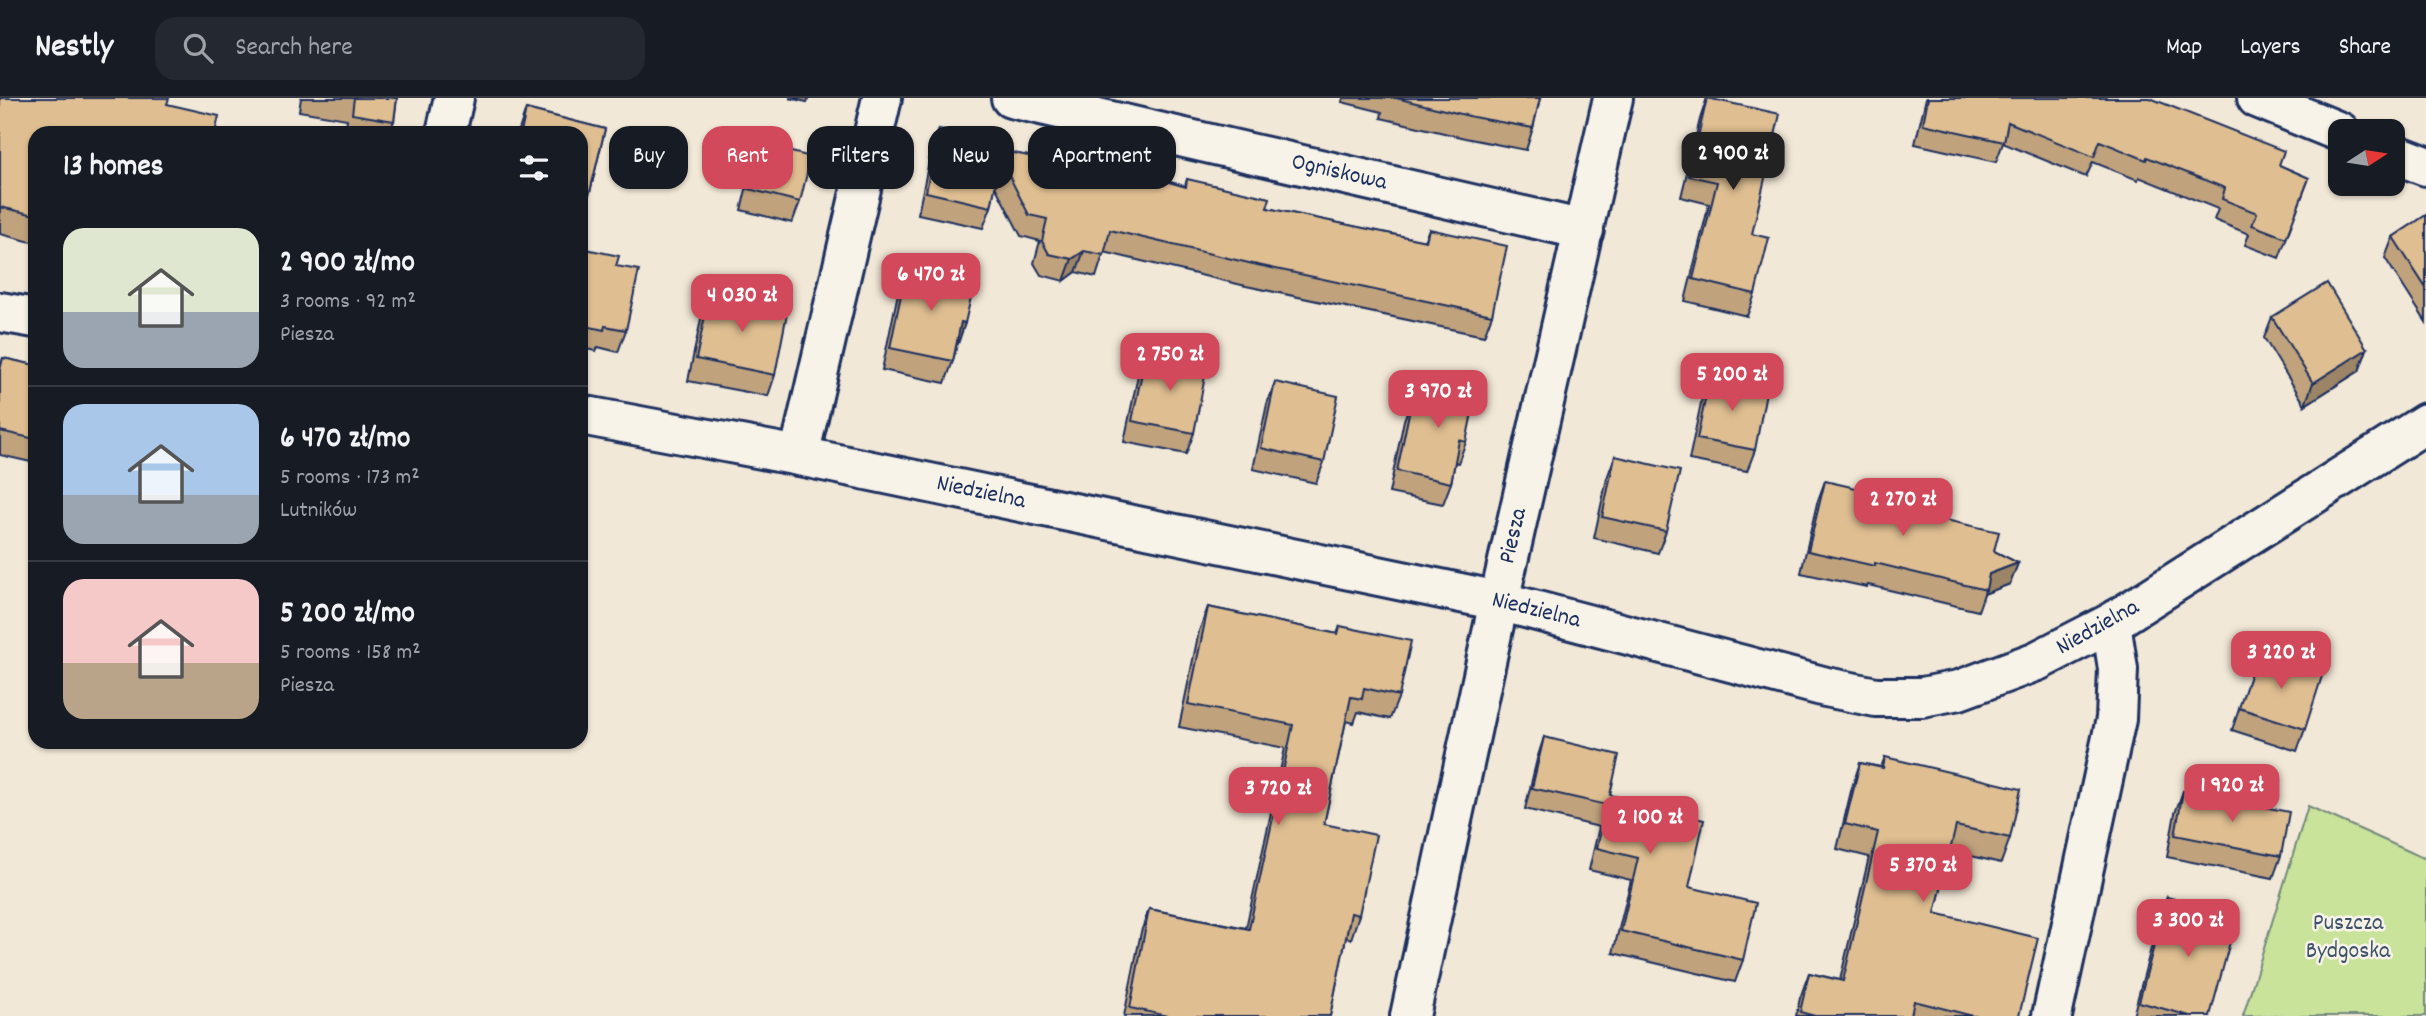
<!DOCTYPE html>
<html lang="en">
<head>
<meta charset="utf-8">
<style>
  :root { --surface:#171b24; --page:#242831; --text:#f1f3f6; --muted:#9ea1a6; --line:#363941; --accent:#d1495b }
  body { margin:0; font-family:Dekko,sans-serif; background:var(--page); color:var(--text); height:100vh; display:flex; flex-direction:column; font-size:26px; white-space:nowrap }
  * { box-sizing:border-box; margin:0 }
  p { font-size:23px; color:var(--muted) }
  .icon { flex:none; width:38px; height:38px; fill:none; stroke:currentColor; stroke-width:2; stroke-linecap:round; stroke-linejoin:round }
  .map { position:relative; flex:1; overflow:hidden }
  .sheet { position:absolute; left:28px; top:28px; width:560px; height:623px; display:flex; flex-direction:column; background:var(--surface); border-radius:21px; box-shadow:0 2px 5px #0004 }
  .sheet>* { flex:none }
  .banner { position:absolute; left:609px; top:28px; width:665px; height:63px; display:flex; gap:14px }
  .needle { width:46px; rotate:78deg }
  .fabs { position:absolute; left:2328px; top:21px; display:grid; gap:14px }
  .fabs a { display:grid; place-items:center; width:77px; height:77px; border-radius:14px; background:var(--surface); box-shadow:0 2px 5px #0004; font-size:35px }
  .price { position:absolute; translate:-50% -60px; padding:0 16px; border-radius:14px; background:var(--accent); color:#fff; font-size:23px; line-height:46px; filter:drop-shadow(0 2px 4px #0008) }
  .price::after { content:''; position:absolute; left:50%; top:42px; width:21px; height:16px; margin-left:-10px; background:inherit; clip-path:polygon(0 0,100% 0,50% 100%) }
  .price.current { background:#222; color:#fff }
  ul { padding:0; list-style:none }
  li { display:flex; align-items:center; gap:21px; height:175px; padding:0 35px }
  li+li { border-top:2px solid var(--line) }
  li span { display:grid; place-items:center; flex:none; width:196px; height:140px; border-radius:21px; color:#555 }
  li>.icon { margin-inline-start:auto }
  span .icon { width:84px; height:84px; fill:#fffc; stroke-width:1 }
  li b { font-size:30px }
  h2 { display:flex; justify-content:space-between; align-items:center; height:84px; padding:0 35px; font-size:30px }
  .tag { padding:0 24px; border-radius:21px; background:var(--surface); box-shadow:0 2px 5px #0004; font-size:24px; line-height:63px }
  .tag.current { background:var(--accent); color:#fff }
  header { display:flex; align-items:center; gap:42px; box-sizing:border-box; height:98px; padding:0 35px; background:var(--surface); border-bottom:2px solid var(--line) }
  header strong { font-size:33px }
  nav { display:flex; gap:38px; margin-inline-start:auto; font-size:24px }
  .search { width:490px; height:63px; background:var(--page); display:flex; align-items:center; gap:18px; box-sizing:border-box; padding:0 24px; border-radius:21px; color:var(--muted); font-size:26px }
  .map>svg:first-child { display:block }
  .green { fill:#c9e39a; stroke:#72897c; stroke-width:2 }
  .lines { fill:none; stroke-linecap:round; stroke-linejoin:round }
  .minor-casing { stroke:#1b2f5e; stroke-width:44 }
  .minor { stroke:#f7f3e8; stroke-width:38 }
  .wall { fill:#c0a37d; stroke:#1b2f5e; stroke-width:2 }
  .shaded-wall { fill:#9c8566; stroke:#1b2f5e; stroke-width:2 }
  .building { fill:#dfbe91; stroke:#1b2f5e; stroke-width:2 }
  .labels { text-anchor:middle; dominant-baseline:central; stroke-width:5; stroke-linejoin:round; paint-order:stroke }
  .street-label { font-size:24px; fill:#1b2f5e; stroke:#f7f3e8 }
  .park-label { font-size:24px; fill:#3e536a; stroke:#f7f3e8 }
</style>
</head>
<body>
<header>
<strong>Nestly</strong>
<div class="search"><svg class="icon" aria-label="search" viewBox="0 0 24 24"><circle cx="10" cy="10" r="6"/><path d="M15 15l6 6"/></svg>Search here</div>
<nav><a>Map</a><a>Layers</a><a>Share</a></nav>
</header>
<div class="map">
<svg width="2426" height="918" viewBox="0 0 2426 918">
  <rect width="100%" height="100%" fill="#f2e8d7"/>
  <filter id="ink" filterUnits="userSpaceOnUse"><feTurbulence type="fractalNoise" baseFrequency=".0143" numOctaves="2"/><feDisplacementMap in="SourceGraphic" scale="14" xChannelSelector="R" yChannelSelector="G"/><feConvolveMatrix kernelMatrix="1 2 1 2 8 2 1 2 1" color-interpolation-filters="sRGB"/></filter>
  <g filter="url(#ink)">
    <polygon class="green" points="2308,708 2426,761 2426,918 2243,918"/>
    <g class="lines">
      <defs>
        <g id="minor">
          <polyline points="1011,0 1584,132"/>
          <polyline points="2257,0 2340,34"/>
          <polyline points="446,35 454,0"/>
          <polyline points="2392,55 2426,68"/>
          <polyline points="0,214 35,220"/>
          <polyline points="581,317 799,358 1499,503 1826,589 1876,599 1922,599 1959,592 2037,563 2111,525 2426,325"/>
          <polyline points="799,358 882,0"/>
          <polyline points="1410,918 1499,503 1613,0"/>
          <polyline points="2052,918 2116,621 2118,571 2111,525"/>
        </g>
      </defs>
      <use href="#minor" class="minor-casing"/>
      <use href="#minor" class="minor"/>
    </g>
    <g class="wall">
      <polygon points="0,0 167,6 35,35 35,145 0,136"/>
      <polygon points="301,0 397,0 394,23 389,35 345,35 347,21 299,13"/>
      <polygon points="789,0 809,0 807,4"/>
      <polygon points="1343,0 1540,0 1533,30 1526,52 1465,40 1381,20 1382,14 1342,4"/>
      <polygon points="1707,0 1752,136 1755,196 1747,218 1685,203 1709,106 1681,99 1700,21"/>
      <polygon points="1926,0 2150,0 2279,67 2309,80 2279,160 2245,147 2249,136 2214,122 2218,111 2139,79 2138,82 2093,64 2086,79 2003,45 1996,64 1915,46"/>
      <polygon points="526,11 605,31 590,94 582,115 581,115 581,35 518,35"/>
      <polygon points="939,31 1003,53 1100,72 1102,65 1185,88 1187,81 1267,110 1424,143 1429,131 1492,217 1484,238 1246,188 1104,154 1096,179 1076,174 1064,183 1041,177 1034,165 1040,143 1021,138 995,88 991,109 983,130 918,116 931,53"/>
      <polygon points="760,46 800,104 792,125 741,112 752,67"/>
      <polygon points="2426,117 2426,224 2385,160 2393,139"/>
      <polygon points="581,150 616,168 626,232 618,254 598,249 596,253 581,250"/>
      <polygon points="907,168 965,225 957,246 953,263 945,285 882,272 899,190"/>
      <polygon points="710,194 775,277 768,298 688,283 702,216"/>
      <polygon points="2272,219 2367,251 2359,273 2305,307 2264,240"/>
      <polygon points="1146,255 1194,335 1186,356 1124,344 1138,277"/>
      <polygon points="3,260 35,267 35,365 0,357 0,268"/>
      <polygon points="1437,278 1466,344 1458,365 1455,364 1451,385 1443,406 1389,395 1404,322 1412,301 1429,304"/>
      <polygon points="1710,278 1755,352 1747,373 1689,362 1702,300"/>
      <polygon points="1275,284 1324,364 1316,385 1253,371 1267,306"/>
      <polygon points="1615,358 1666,433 1658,455 1594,440 1607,380"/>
      <polygon points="1825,383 1994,453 2018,465 2010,486 1984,496 1978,513 1868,487 1867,489 1801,475 1817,405"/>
      <polygon points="1208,509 1337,536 1340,528 1399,598 1390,621 1358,614 1354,625 1346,623 1324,726 1359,817 1351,841 1346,839 1330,918 1124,918 1141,834 1149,811 1246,830 1285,650 1179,629 1199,533"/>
      <polygon points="2258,554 2305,631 2297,653 2232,632"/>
      <polygon points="1544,639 1610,697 1650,709 1689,789 1743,862 1735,884 1613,855 1631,782 1589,772 1599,729 1525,711 1537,661"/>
      <polygon points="1885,659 2010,740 2001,765 1950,753 1935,815 2019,918 1796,918 1800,900 1809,875 1840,882 1869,759 1837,751 1852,689 1860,665 1881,669"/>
      <polygon points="2183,693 2281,758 2273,780 2167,759 2175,715"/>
      <polygon points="2167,799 2210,918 2133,918 2159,820"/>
    </g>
    <g class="shaded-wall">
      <polygon points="1084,153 1076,174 1064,183 1072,161"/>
      <polygon points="961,224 965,225 958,246 954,246"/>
      <polygon points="2367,251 2359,273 2305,307 2313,285"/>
      <polygon points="2018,465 2010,486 1984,496 1989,476"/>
    </g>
    <g class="building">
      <polygon points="0,0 169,0 167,6 219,18 215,35 35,35 35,117 0,109"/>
      <polygon points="354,0 397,0 394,23 352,16"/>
      <polygon points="1396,0 1540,0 1533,30 1473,19"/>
      <polygon points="1707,0 1780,16 1752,136 1769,140 1755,196 1693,181 1717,84 1689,78"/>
      <polygon points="1928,0 2150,0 2284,53 2279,67 2309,80 2286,140 2252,127 2257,115 2222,101 2225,90 2147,59 2146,62 2100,43 2094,59 2008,24 2004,44 1923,26"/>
      <polygon points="526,11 605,31 590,94 581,92 581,35 521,35"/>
      <polygon points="939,31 1005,45 1003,53 1101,72 1102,65 1186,89 1187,81 1270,100 1267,110 1426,143 1429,131 1507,148 1492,217 1253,166 1110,132 1104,157 1084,153 1072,161 1049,156 1042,143 1047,121 1029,117 1001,62 991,109 926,94"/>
      <polygon points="760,46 811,59 800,104 749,91"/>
      <polygon points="2426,117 2426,190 2393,139"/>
      <polygon points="581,150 619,158 616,168 639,172 626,232 605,228 604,232 581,227"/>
      <polygon points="907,168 975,182 965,225 961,224 953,263 890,250"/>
      <polygon points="2327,185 2367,251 2313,285 2272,219"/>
      <polygon points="710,194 788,210 775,277 696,261"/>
      <polygon points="1146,255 1207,268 1194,335 1132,323"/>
      <polygon points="3,260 35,267 35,341 0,333 0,272"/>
      <polygon points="1437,278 1478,286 1466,344 1459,342 1451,385 1397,373 1412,301 1432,304"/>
      <polygon points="1710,278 1767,289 1755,352 1697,341"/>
      <polygon points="1275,284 1338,298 1324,364 1261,350"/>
      <polygon points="1615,358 1680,373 1666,433 1602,419"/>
      <polygon points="1825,383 1891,398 1888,409 1999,434 1994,453 2018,465 1989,476 1986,492 1875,465 1875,468 1808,453"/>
      <polygon points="1208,509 1338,536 1340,528 1411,543 1399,598 1364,590 1362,601 1351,599 1324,726 1376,737 1359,817 1351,815 1330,918 1168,918 1130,910 1149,811 1249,831 1293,627 1188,606"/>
      <polygon points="2258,554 2323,575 2305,631 2239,610"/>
      <polygon points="1544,639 1619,657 1610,697 1651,706 1650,709 1704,722 1689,789 1756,805 1743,862 1621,833 1638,760 1597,750 1607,707 1532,690"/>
      <polygon points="1885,659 2021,691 2010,740 1956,728 1935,815 2038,840 2019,918 1973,918 1914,903 1911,918 1815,918 1800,914 1809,875 1843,883 1878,734 1845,726 1860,665 1883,670"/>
      <polygon points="2183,693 2289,714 2281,758 2175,737"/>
      <polygon points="2167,799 2237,818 2210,918 2190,918 2139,904"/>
    </g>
  </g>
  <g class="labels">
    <g class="street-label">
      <text transform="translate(1339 75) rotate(13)">Ogniskowa</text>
      <text transform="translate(981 395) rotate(12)">Niedzielna</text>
      <text transform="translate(1514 438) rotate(-77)">Piesza</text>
      <text transform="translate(1536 513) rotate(14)">Niedzielna</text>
      <text transform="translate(2098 530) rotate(-29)">Niedzielna</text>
    </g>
    <g class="park-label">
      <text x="2348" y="826">Puszcza<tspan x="2348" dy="28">Bydgoska</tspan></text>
    </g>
  </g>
</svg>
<div class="fabs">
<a><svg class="needle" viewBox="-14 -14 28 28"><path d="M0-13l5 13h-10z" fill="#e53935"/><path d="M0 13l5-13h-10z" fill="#9ea1a6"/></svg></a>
</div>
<b class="price current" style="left:1733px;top:94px">2 900 zł</b>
<b class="price" style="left:931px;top:215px">6 470 zł</b>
<b class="price" style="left:742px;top:236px">4 030 zł</b>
<b class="price" style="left:1170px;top:295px">2 750 zł</b>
<b class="price" style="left:1732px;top:315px">5 200 zł</b>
<b class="price" style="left:1438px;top:332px">3 970 zł</b>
<b class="price" style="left:1903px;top:440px">2 270 zł</b>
<b class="price" style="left:2281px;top:593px">3 220 zł</b>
<b class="price" style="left:2232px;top:726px">1 920 zł</b>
<b class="price" style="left:1278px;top:729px">3 720 zł</b>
<b class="price" style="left:1650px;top:758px">2 100 zł</b>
<b class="price" style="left:1923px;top:806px">5 370 zł</b>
<b class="price" style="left:2188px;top:861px">3 300 zł</b>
<div class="banner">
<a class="tag">Buy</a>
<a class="tag current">Rent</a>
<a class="tag">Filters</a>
<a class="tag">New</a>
<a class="tag">Apartment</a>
</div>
<section class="sheet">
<h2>13 homes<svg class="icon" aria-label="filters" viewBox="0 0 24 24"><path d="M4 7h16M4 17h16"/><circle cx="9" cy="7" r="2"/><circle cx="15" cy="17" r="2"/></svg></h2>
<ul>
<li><span style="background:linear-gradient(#dfe7d0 60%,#9aa5b1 0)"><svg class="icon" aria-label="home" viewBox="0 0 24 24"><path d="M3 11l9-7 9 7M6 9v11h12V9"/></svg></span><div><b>2 900 zł/mo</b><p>3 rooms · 92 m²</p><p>Piesza</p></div></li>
<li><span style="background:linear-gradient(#a9c7e8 65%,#9aa5b1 0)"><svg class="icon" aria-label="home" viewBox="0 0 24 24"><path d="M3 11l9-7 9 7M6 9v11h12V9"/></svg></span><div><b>6 470 zł/mo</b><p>5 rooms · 173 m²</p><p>Lutników</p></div></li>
<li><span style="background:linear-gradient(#f6c9c9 60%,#b9a48a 0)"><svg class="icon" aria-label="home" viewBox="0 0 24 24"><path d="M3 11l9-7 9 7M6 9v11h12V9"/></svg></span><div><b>5 200 zł/mo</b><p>5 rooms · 158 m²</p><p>Piesza</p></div></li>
</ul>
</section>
</div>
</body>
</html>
